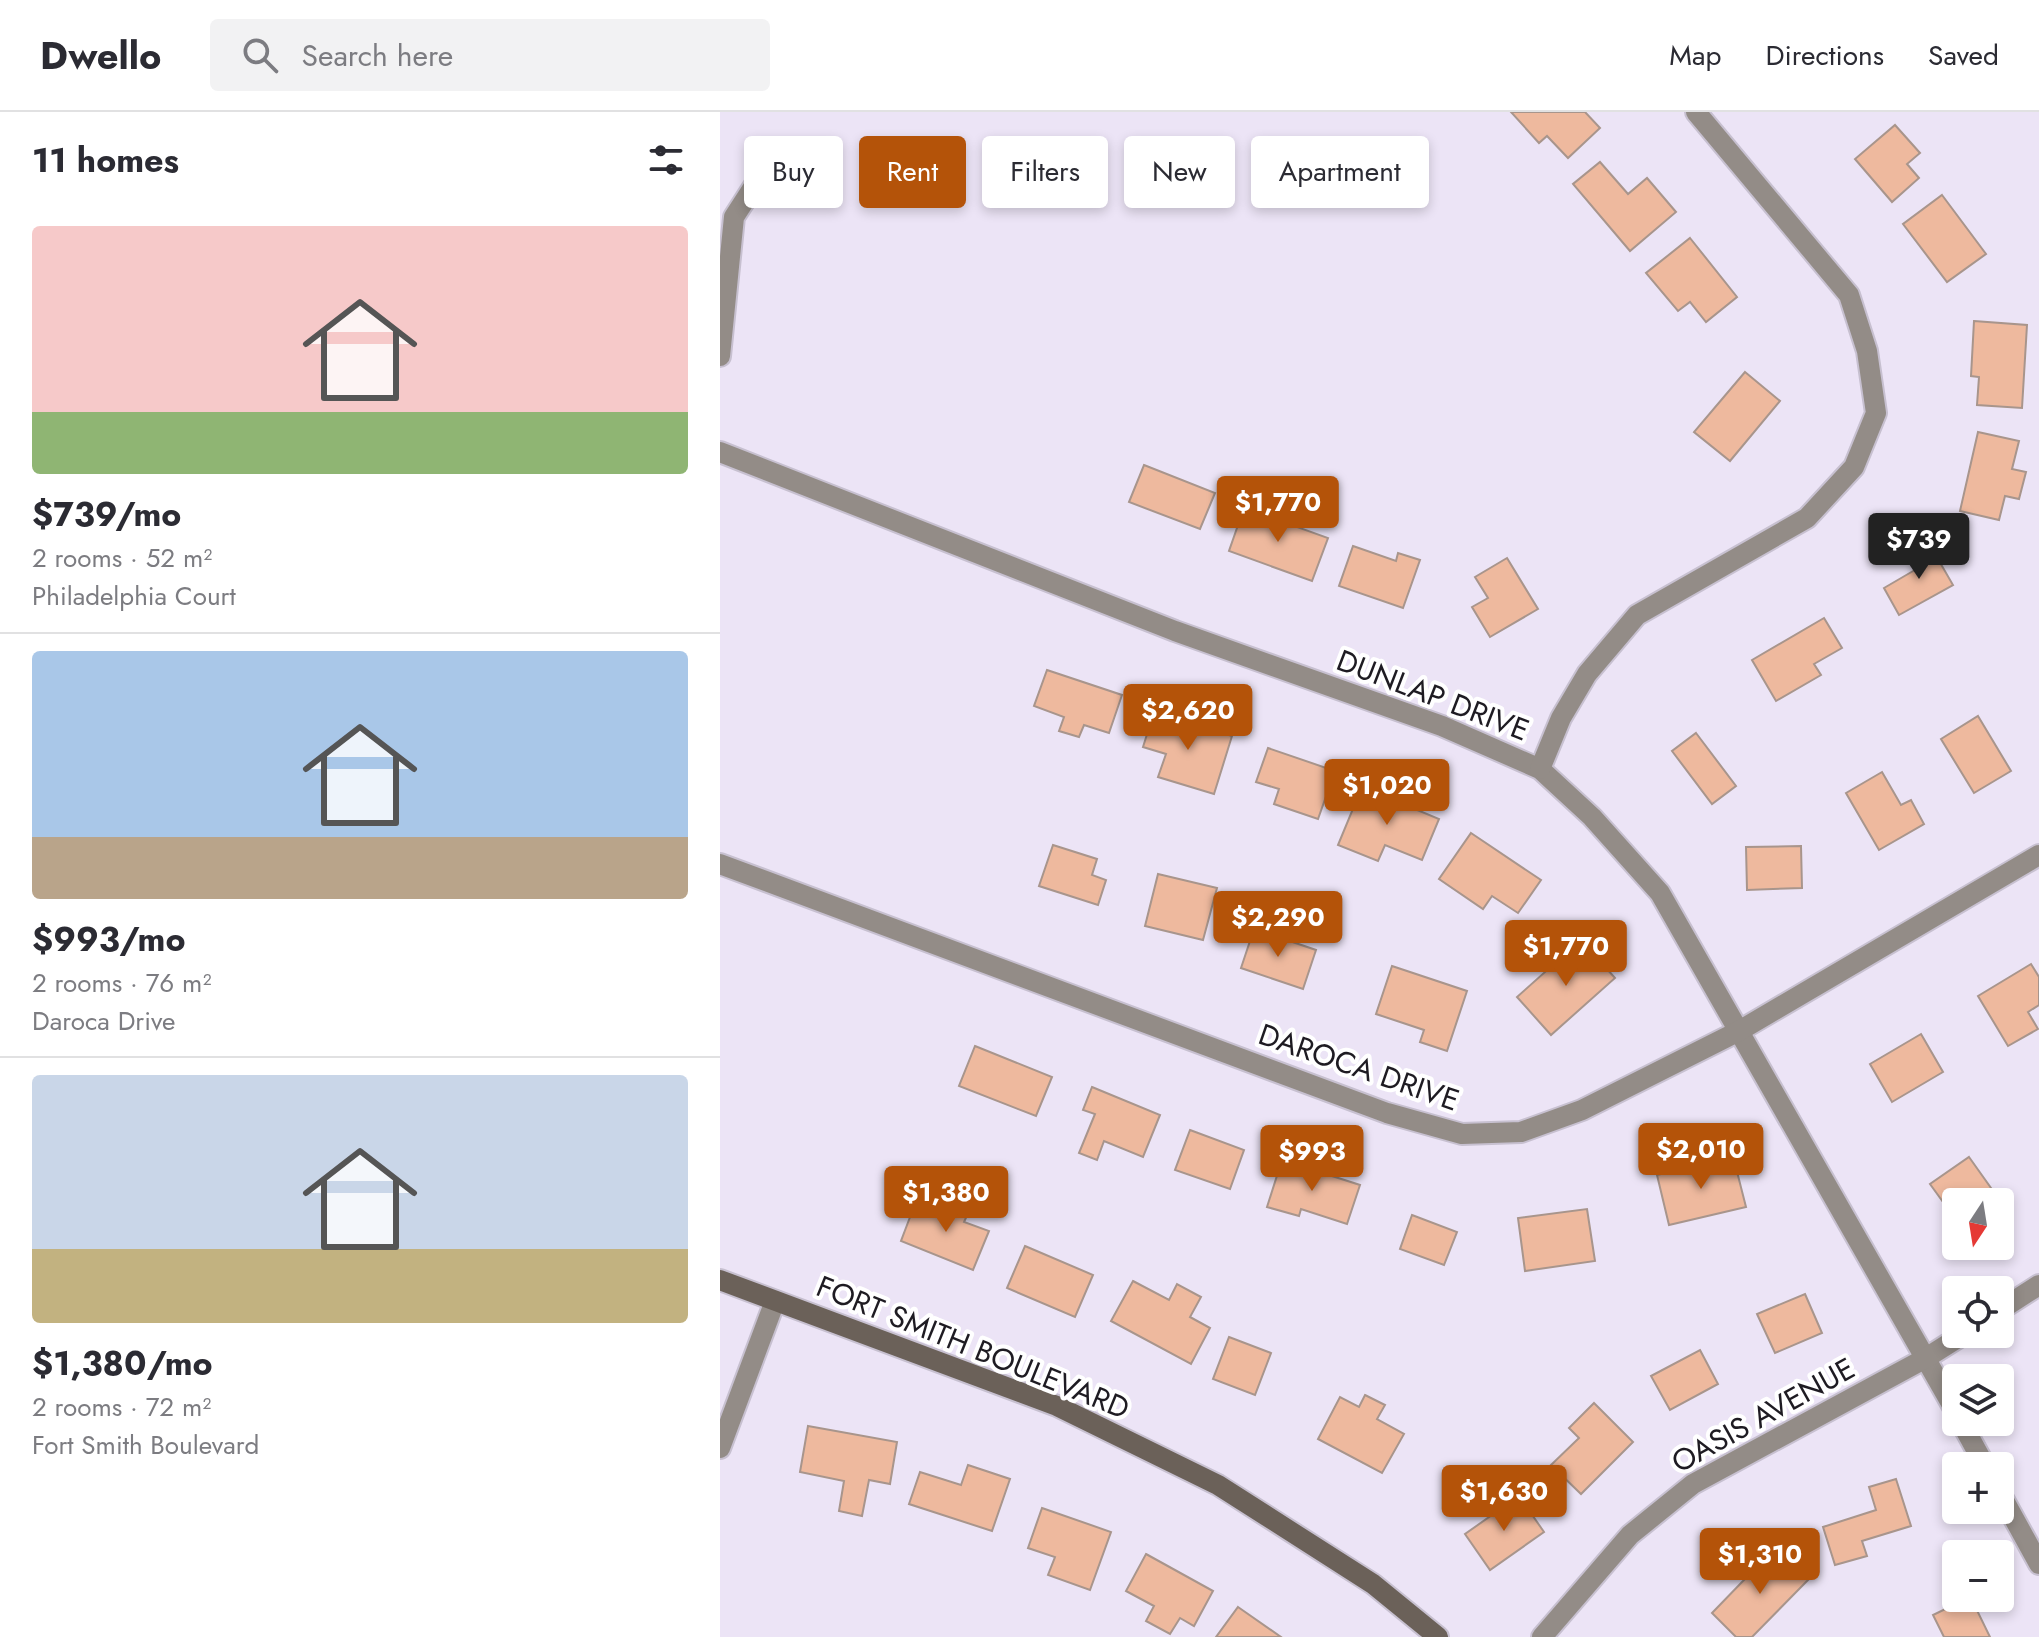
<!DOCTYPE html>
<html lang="en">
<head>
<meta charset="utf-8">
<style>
  :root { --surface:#fff; --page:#f2f2f3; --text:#2b2b33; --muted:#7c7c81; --line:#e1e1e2; --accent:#b45309 }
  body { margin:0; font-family:Jost,sans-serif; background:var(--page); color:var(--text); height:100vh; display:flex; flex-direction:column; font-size:30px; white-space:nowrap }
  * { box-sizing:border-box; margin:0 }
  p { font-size:26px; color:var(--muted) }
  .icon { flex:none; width:44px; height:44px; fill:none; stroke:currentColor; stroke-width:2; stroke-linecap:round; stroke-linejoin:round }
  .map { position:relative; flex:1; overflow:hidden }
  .sheet { display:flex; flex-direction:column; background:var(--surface); width:720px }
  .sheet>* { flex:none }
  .guide { position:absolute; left:24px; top:24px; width:760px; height:72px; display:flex; gap:16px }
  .needle { width:52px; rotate:192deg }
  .controls { position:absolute; left:1222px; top:1076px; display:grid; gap:16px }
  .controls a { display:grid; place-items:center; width:72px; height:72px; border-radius:8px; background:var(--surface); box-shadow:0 4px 12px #0003; font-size:40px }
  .price { position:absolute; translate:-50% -68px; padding:0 18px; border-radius:8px; background:var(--accent); color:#fff; font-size:26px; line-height:52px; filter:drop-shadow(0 2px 4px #0008) }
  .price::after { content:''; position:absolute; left:50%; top:48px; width:24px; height:18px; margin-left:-12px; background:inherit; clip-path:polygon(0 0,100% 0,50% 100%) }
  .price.selected { background:#222; color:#fff }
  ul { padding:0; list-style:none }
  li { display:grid; align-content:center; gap:16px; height:424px; padding:0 32px }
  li+li { border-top:2px solid var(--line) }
  li span { display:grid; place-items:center; height:248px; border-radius:8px; color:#555 }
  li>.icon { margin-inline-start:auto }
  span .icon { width:144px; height:144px; fill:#fffc; stroke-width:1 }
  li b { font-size:34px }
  h2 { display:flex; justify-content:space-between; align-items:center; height:96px; padding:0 32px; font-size:34px }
  .chip { padding:0 28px; border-radius:8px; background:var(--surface); box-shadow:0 4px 12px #0003; font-size:28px; line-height:72px }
  .chip.selected { background:var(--accent); color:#fff }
  header { display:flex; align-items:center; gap:48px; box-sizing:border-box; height:112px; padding:0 40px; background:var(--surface); border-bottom:2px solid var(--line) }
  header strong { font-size:38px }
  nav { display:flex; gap:44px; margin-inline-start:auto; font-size:28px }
  .search { width:560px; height:72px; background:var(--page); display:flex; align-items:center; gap:20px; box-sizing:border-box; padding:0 28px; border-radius:8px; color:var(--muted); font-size:30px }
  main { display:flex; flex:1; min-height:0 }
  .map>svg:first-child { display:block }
  .building { fill:#eeb99e; stroke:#a8958c; stroke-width:2 }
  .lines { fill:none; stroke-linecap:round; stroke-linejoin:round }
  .street-casing { stroke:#c7c0d0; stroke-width:24 }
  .secondary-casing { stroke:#c7c0d0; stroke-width:24 }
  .street { stroke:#938c87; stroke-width:20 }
  .secondary { stroke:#6b6159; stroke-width:20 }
  .labels { text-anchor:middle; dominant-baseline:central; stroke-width:8; stroke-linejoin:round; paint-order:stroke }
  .street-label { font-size:30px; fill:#1e1b22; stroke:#fff }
</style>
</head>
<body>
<header>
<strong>Dwello</strong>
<div class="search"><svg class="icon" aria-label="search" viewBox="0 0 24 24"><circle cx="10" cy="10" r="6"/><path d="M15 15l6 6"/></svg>Search here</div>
<nav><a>Map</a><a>Directions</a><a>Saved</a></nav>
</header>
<main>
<section class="sheet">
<h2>11 homes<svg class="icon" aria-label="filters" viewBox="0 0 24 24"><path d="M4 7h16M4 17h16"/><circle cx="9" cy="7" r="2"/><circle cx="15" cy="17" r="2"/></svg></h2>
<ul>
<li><span style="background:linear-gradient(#f6c9c9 75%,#8fb573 0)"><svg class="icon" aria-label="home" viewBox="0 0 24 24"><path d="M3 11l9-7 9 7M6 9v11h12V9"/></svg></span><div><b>$739/mo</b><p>2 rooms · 52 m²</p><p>Philadelphia Court</p></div></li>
<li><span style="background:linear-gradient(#a9c7e8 75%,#b9a48a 0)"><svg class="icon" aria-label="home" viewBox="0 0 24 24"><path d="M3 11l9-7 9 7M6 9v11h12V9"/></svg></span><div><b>$993/mo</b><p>2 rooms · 76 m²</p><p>Daroca Drive</p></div></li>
<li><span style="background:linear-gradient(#c9d6e8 70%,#c2b280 0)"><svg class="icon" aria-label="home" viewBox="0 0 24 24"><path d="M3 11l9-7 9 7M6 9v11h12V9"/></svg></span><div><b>$1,380/mo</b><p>2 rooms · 72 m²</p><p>Fort Smith Boulevard</p></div></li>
</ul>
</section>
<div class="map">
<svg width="1319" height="1525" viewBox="0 0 1319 1525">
  <rect width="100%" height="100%" fill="#ece4f6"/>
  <g class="building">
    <polygon points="791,0 865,0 880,16 848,46 827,24 819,31"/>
    <polygon points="1175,13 1200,41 1187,52 1199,66 1172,90 1135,47"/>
    <polygon points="880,50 908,82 927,66 956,100 910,139 853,72"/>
    <polygon points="1222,83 1266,142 1227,170 1183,112"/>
    <polygon points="970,126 1017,185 986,210 970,190 958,199 926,161"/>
    <polygon points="1254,209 1307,213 1302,296 1257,293 1259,265 1251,264"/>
    <polygon points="1025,260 1060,289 1010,349 974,320"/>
    <polygon points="1258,320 1299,329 1292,357 1306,360 1299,387 1285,384 1279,408 1240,399"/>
    <polygon points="424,353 495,381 480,417 409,390"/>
    <polygon points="524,396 608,426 592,469 509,439"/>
    <polygon points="1207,428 1233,473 1179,503 1164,476 1200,455 1190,438"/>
    <polygon points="633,434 676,449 678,441 700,448 683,496 619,474"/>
    <polygon points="787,446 818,497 770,525 752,495 768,486 755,465"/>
    <polygon points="1104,506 1122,536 1094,552 1101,563 1056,589 1032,548"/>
    <polygon points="327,558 402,583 389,621 364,613 359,625 339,619 344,605 314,594"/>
    <polygon points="434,600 512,624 494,682 438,665 446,642 423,635"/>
    <polygon points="1258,604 1291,659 1254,681 1221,627"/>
    <polygon points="976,621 1016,674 992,692 952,639"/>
    <polygon points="548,636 615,659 598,707 554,692 559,677 536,670"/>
    <polygon points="1162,660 1181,693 1191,688 1204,712 1159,738 1126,681"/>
    <polygon points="642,675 719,707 702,748 665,733 658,749 618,733"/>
    <polygon points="751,721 821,768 798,801 772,784 763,797 719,767"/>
    <polygon points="333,733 377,747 372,763 386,768 378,793 319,774"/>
    <polygon points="1081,734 1082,776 1027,778 1026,735"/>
    <polygon points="438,762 497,776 483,828 425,814"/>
    <polygon points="534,817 596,838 583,877 521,856"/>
    <polygon points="861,828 895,866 831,923 797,885"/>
    <polygon points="1311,852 1319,865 1319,893 1308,900 1318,917 1288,934 1258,884"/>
    <polygon points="672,854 747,879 727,939 700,930 704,918 656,902"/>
    <polygon points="1201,922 1223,960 1172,990 1150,952"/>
    <polygon points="255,934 332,965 316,1004 239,974"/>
    <polygon points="372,975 440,1003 423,1045 384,1029 377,1048 359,1041 375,1002 363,998"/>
    <polygon points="470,1018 524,1038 510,1077 455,1058"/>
    <polygon points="1013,1044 1026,1095 949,1113 937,1063"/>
    <polygon points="1249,1045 1271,1076 1259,1084 1263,1090 1236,1090 1236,1108 1210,1072"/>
    <polygon points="562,1048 640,1073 627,1112 581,1097 579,1104 547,1095"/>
    <polygon points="224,1087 250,1097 244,1110 269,1119 253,1158 181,1129 195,1092 218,1101"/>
    <polygon points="867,1097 875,1149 805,1159 798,1106"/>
    <polygon points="692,1103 737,1120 724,1153 680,1137"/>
    <polygon points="305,1134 373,1163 355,1205 287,1176"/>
    <polygon points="413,1169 449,1188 457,1172 481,1185 470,1205 490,1216 471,1252 391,1209"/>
    <polygon points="1085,1182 1102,1221 1055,1241 1037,1202"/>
    <polygon points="509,1225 551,1241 535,1283 493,1267"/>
    <polygon points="980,1238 998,1272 950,1298 931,1264"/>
    <polygon points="645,1283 665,1293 657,1307 684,1322 662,1361 598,1327 620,1285 639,1295"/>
    <polygon points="874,1291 913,1330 861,1382 831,1353 859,1326 849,1316"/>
    <polygon points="88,1314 177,1330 170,1372 149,1368 142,1404 119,1399 124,1369 80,1360"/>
    <polygon points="248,1353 290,1367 272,1419 189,1392 200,1360 241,1373"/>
    <polygon points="1176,1367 1191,1414 1142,1429 1147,1444 1115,1453 1103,1415 1156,1398 1149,1375"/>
    <polygon points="799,1384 824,1420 770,1458 745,1422"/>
    <polygon points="322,1396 391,1420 370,1478 328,1463 335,1445 308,1436"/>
    <polygon points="1055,1436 1088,1468 1032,1525 1016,1525 992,1501"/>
    <polygon points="426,1442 493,1479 474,1514 460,1506 450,1522 426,1509 434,1494 406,1479"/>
    <polygon points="1248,1486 1251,1486 1270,1525 1224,1525 1213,1503"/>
    <polygon points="518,1495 561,1525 496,1525"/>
  </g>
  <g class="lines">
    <defs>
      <g id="street">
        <polyline points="0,244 14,105 47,54"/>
        <polyline points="0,340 455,519 722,614 820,657 872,705 940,781 1236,1300"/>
        <polyline points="820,657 841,606 867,562 917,503 1087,406 1134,355 1156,301 1147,239 1129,183 976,0"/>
        <polyline points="0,752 667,1001 742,1022 801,1020 862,998 1019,919 1319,743"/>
        <polyline points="1280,1198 1319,1173"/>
        <polyline points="1241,1310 1265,1354"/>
        <polyline points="0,1336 55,1189"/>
        <polyline points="1280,1381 1319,1452"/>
        <polyline points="822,1525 910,1423 973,1372 1206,1246 1244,1222"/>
      </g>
      <polyline id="secondary" points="0,1168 337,1294 498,1373 653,1472 718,1525"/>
    </defs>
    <use href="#street" class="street-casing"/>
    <use href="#secondary" class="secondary-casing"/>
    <use href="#street" class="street"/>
    <use href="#secondary" class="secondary"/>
  </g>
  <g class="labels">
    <g class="street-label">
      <text transform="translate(713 583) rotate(21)">DUNLAP DRIVE</text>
      <text transform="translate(639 955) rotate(19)">DAROCA DRIVE</text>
      <text transform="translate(253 1235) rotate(22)">FORT SMITH BOULEVARD</text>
      <text transform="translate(1043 1303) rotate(-29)">OASIS AVENUE</text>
    </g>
  </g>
</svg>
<div class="controls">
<a><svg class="needle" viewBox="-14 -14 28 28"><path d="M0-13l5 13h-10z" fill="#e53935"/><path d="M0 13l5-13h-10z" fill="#7c7c81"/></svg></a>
<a><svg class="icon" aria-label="locate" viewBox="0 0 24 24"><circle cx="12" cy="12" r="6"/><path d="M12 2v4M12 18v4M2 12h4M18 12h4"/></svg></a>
<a><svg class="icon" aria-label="layers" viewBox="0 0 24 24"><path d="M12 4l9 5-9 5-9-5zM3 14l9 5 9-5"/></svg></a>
<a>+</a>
<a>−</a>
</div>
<b class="price" style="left:558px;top:432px">$1,770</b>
<b class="price selected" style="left:1199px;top:469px">$739</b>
<b class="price" style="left:468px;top:640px">$2,620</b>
<b class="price" style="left:667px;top:715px">$1,020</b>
<b class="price" style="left:558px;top:847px">$2,290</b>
<b class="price" style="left:846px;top:876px">$1,770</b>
<b class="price" style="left:981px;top:1079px">$2,010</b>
<b class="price" style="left:592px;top:1081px">$993</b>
<b class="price" style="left:226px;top:1122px">$1,380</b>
<b class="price" style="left:784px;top:1421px">$1,630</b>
<b class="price" style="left:1040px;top:1484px">$1,310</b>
<div class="guide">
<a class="chip">Buy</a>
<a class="chip selected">Rent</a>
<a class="chip">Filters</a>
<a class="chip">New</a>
<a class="chip">Apartment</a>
</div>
</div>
</main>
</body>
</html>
